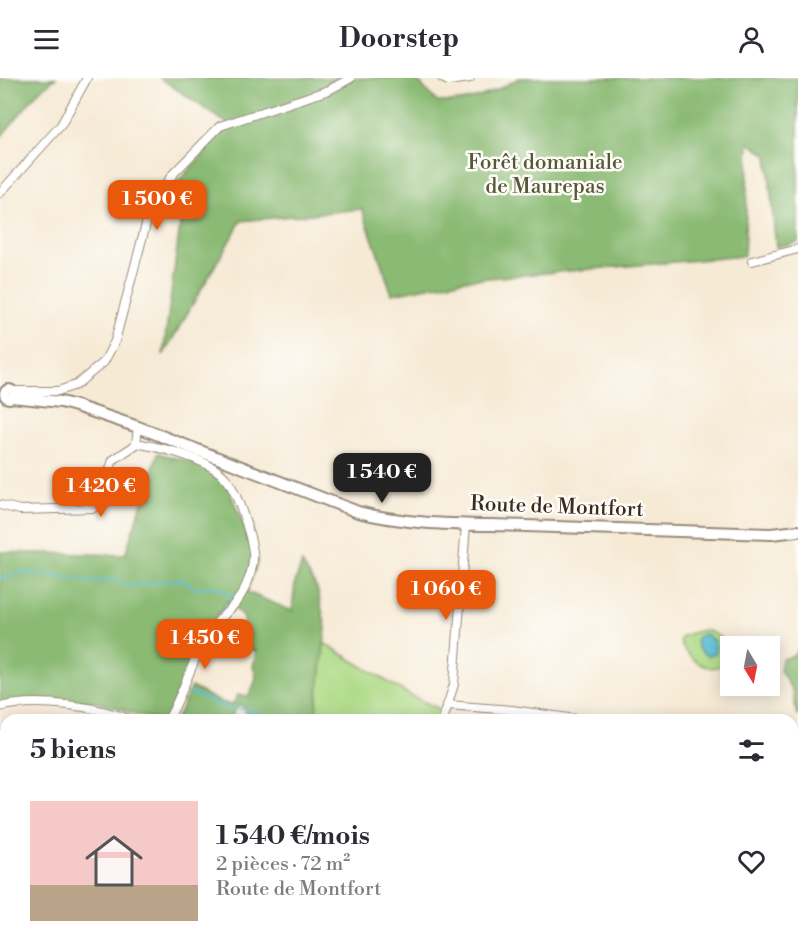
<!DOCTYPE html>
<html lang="fr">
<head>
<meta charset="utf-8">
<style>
  :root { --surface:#fff; --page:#f7f7f7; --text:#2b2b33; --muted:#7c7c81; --accent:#ea580c }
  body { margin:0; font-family:"Libre Bodoni",serif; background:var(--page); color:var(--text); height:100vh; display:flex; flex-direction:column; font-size:22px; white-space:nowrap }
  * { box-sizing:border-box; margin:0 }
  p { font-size:20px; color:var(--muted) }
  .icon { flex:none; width:33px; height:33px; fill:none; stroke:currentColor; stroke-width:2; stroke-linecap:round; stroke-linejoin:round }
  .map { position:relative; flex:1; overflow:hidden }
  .drawer { position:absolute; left:0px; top:636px; width:798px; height:234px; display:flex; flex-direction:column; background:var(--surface); border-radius:18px 18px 0 0; box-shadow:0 3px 15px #0003 }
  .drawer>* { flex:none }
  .needle { width:39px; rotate:170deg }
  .controls { position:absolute; left:720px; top:558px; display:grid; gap:12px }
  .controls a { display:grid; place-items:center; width:60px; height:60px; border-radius:0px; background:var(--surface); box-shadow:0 3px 15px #0003; font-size:30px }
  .price { position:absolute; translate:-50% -51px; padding:0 14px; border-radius:12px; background:var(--accent); color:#fff; font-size:20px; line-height:39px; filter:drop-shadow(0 2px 3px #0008) }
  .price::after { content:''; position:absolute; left:50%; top:36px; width:18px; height:14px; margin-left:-9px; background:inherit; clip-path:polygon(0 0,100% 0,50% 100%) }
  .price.current { background:#222; color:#fff }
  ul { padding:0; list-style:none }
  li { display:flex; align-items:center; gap:18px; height:150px; padding:0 30px }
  li span { display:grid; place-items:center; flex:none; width:168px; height:120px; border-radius:0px; color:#555 }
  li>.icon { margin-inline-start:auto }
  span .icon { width:72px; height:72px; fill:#fffc; stroke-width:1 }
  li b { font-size:26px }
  h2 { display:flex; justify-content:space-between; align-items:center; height:72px; padding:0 30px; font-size:26px }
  header { display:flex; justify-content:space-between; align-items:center; height:78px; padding:0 30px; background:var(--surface); font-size:27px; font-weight:700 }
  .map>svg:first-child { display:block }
  .green { fill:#adda86; stroke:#748252; stroke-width:1.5 }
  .forest { fill:#8aba73; stroke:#627248; stroke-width:1.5 }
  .water { fill:#56bdd4; stroke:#487479; stroke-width:1.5 }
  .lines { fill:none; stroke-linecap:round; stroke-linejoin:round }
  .stream { stroke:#56bdd4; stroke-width:2 }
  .street-casing { stroke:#988a7a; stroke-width:10 }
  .secondary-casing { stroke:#988a7a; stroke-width:14 }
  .street { stroke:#fff; stroke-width:8 }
  .secondary { stroke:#fff; stroke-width:10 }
  .labels { text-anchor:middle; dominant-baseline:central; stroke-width:5; stroke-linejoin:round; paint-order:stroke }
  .park-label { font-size:21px; fill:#585638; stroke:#fdfcf7 }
  .street-label { font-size:21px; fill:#3b2a1e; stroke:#fdfcf7 }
</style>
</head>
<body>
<header><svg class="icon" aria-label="menu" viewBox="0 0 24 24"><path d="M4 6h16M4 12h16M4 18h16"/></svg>Doorstep<svg class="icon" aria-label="person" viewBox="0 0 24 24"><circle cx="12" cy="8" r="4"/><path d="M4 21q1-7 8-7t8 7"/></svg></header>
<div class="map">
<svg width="798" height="870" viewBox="0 0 798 870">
  <rect width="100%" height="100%" fill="#fdfcf7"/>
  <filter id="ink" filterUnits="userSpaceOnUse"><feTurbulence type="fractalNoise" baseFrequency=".0167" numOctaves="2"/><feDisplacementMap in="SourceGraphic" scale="12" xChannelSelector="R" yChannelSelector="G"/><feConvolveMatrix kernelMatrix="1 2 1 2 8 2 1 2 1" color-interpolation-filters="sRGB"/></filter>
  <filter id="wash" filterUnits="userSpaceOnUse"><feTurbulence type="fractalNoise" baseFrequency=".008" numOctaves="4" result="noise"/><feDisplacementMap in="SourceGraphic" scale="24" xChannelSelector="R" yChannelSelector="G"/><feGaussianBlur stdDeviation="1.35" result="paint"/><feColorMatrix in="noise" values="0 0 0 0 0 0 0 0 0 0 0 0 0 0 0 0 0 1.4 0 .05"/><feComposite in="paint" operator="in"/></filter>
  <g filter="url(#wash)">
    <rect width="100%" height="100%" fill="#f6ead5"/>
    <g class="green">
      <path d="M702,552C717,553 741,571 723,586C707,598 683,576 680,562L683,558Z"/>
      <polygon points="324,565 411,618 440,631 439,642 315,642"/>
    </g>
    <g class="forest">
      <polygon points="0,0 56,0 39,13 0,60"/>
      <path d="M160,0H415L437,24C471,25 490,17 519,0H798V164L776,169L767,77L749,65L744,178L465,202L392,216L362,131L241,143L163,277L182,132L160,124L229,47Z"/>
      <path d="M158,375L187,383L222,395L258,482L247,514L292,533L295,505L302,485L317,510L326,550L315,642H254L247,638L243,628L239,627L233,634L234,642H176L191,609L218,623L232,627L238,617L248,619C253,608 260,600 253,589L256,573L231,566L245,541L227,523L205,555L166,642C141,642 123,629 99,625C66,619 32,623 0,627V474L125,477Z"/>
      <polygon points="797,573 798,638 797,638 792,612 780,592 782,581 793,578"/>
      <polygon points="0,697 6,697 6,864 48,864 30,870 0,870"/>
      <polygon points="792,702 798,703 798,870 256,870 247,864 792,864"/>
    </g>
    <path class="water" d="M704,556C714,560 716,565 716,575L708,578C700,573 695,570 697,559Z"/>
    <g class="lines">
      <g class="stream">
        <path d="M0,499L5,501L23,494L95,504L113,501L127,508L180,501L198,511C212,506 222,510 233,519L222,534"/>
        <polyline points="189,614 222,628 258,634 266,642"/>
        <polyline points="279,642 285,642"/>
        <polyline points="792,705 798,706"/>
      </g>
    </g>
  </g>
  <g filter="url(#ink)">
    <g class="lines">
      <defs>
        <g id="street">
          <polyline points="442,0 448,3 470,0"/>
          <polyline points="0,115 61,47 87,0"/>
          <polyline points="752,183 798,171"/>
          <polyline points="12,313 58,313 76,307 104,284 115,263 146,146 156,121 172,97 220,48 329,12 351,0"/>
          <path d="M136,365C163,370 211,380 228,403C237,416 241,431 246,445C255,474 257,484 244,512C238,524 230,531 221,540C213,548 205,560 200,570C189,594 181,619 168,642"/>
          <polyline points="0,427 20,432 94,430 98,427 113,382 134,368 136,365 138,349"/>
          <polyline points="447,627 512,632 583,642"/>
          <path d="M0,629C37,620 97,628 132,642"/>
          <polyline points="443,642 454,606 466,446"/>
          <polyline points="0,656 6,658"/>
        </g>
        <g id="secondary">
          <circle cx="9" cy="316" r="4"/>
          <path d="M12,319L61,324L76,328L138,349L358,434C412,448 469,446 525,448C607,450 689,453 771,456L798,453"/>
        </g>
      </defs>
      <use href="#street" class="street-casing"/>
      <use href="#secondary" class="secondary-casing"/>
      <use href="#street" class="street"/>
      <use href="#secondary" class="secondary"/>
    </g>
  </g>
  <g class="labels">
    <g class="park-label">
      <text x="545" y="85">Forêt domaniale<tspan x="545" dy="24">de Maurepas</tspan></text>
    </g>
    <g class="street-label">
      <text transform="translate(557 429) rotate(2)">Route de Montfort</text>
    </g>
  </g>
</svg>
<div class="controls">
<a><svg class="needle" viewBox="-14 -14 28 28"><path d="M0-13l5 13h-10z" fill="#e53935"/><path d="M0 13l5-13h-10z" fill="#7c7c81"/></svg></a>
</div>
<b class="price" style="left:157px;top:153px">1 500 €</b>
<b class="price current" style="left:382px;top:426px">1 540 €</b>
<b class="price" style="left:101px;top:440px">1 420 €</b>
<b class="price" style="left:446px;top:543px">1 060 €</b>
<b class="price" style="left:205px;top:592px">1 450 €</b>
<section class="drawer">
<h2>5 biens<svg class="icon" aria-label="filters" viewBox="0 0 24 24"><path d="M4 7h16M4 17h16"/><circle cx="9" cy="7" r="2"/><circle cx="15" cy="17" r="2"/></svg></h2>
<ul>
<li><span style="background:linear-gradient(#f6c9c9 70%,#b9a48a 0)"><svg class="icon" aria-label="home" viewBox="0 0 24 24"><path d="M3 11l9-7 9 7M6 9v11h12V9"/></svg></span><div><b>1 540 €/mois</b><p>2 pièces · 72 m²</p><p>Route de Montfort</p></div><svg class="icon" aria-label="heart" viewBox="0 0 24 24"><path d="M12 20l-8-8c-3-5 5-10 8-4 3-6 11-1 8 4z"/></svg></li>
</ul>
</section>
</div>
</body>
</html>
